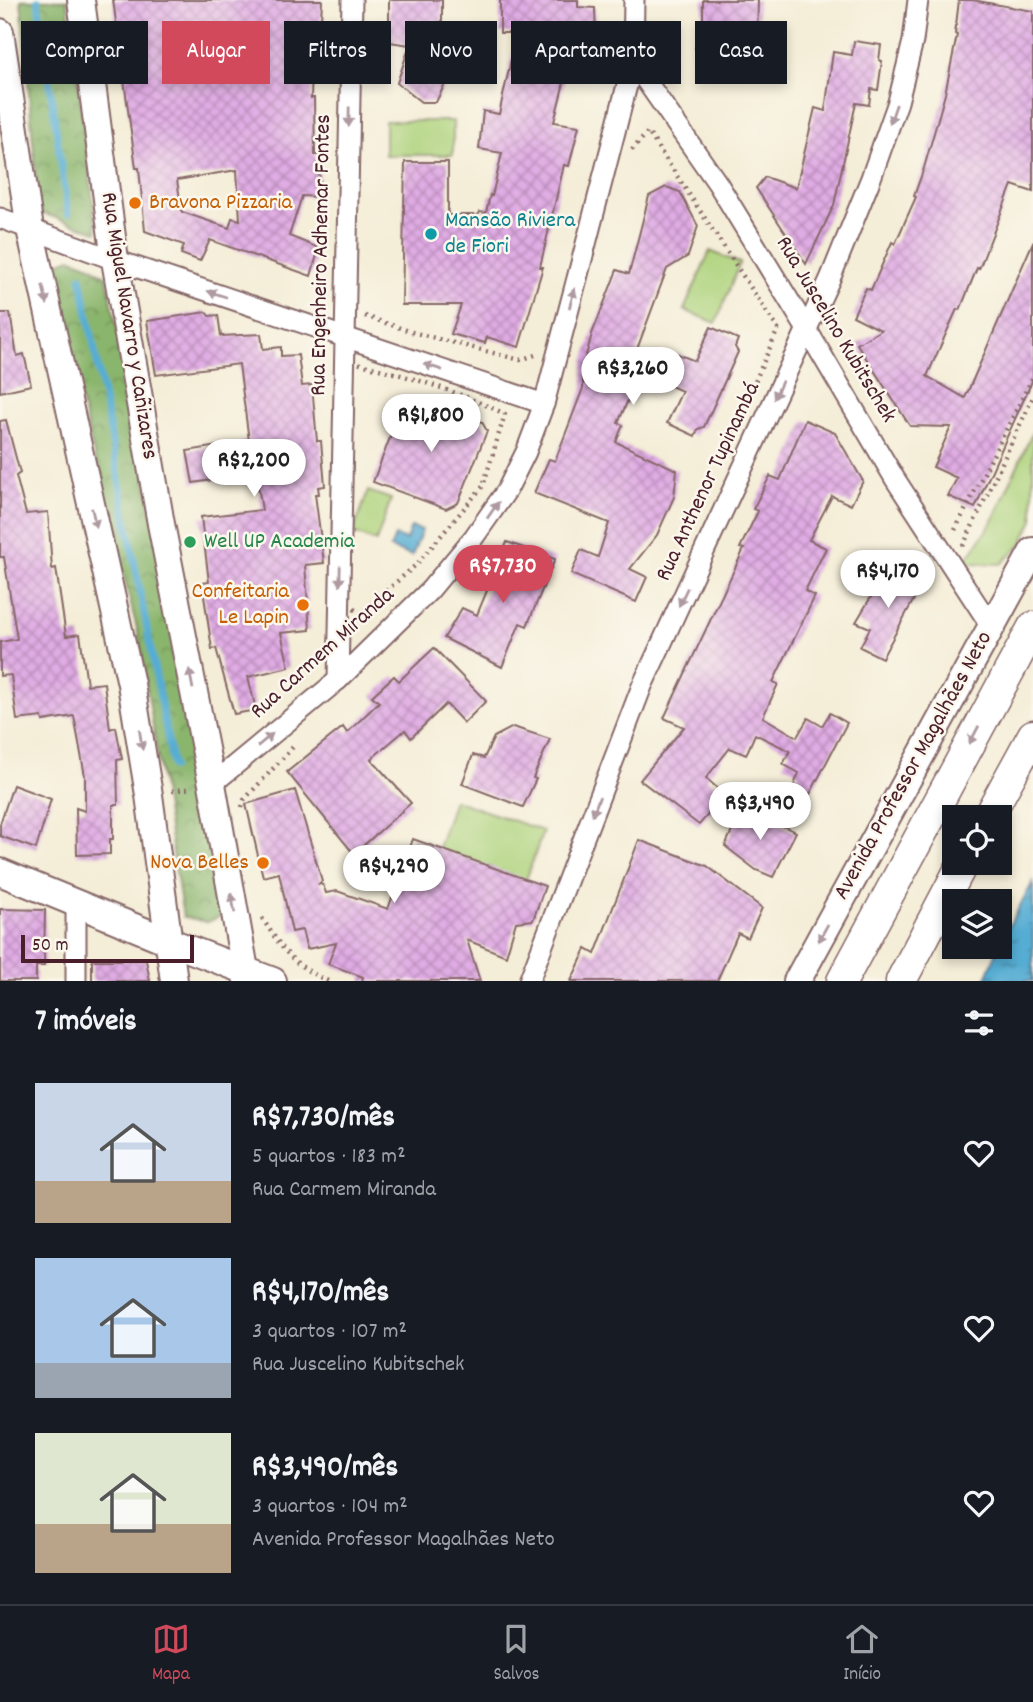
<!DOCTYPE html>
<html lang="pt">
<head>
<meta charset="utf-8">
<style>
  :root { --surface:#171b24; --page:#20242c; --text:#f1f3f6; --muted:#9ea1a6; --line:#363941; --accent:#d1495b }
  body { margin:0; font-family:Dekko,sans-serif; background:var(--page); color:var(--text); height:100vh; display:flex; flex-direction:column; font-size:26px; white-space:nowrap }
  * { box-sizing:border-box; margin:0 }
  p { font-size:23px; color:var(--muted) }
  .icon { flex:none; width:38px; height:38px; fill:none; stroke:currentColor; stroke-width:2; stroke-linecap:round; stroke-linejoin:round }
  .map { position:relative; height:981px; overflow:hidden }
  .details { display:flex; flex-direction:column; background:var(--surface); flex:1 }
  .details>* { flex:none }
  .hud { position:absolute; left:21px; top:21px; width:992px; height:63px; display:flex; gap:14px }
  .fabs { position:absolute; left:942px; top:805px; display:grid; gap:14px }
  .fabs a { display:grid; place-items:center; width:70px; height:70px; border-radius:0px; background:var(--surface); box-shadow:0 4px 10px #0003; font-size:35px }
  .scale { position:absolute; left:21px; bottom:18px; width:173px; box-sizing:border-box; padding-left:7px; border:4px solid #4a1f2b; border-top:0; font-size:19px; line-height:24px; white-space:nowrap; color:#4a1f2b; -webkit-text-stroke:5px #fbf7ec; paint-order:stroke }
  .price { position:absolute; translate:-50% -60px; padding:0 16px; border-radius:24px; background:#fff; color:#222; font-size:23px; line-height:46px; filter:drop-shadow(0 2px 4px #0008) }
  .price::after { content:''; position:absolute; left:50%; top:42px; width:21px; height:16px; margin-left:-10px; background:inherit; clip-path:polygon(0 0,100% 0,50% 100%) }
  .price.active { background:var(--accent); color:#fff }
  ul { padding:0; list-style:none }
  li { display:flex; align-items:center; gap:21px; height:175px; padding:0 35px }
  li span { display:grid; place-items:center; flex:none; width:196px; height:140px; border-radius:0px; color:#555 }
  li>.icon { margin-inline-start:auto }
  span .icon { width:84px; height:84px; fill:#fffc; stroke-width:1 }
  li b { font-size:30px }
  h2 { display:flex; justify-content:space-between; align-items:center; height:84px; padding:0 35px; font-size:30px }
  .tag { padding:0 24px; border-radius:0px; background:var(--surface); box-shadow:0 4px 10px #0003; font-size:24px; line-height:63px }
  .tag.active { background:var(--accent); color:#fff }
  .tabs { display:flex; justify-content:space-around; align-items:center; height:98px; border-top:2px solid var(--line); background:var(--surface); font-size:19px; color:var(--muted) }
  .tabs a { display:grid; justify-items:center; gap:4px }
  .tabs .active { color:var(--accent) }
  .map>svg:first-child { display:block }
  .forest { fill:url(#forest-crowns); stroke:#6a6a4c; stroke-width:2 }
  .park { fill:#aed37d; stroke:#7c7954; stroke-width:2 }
  .water { fill:url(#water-ripples); stroke:#50667f; stroke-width:2 }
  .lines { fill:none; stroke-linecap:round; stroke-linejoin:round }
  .stream { stroke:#56add3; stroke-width:7 }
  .building { fill:url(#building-cross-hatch); fill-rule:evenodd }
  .street-casing { stroke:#866767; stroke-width:23 }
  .secondary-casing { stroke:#866767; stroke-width:30 }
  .primary-casing { stroke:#866767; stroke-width:33 }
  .path { stroke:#866767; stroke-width:4.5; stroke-dasharray:2 5; stroke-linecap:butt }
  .street { stroke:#fff; stroke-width:19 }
  .secondary { stroke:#fff; stroke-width:26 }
  .primary { stroke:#fff; stroke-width:30 }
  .oneway { fill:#ae9aa0 }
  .food-dot { fill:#e8710a; stroke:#fbf7ec; stroke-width:2.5 }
  .culture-dot { fill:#0f9aa8; stroke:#fbf7ec; stroke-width:2.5 }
  .leisure-dot { fill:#2e9e5b; stroke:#fbf7ec; stroke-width:2.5 }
  .labels { text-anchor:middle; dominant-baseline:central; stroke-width:5; stroke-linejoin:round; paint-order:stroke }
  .food-label { font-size:23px; fill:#c56008; stroke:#fbf7ec; text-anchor:end }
  .culture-label { font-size:23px; fill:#0d838f; stroke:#fbf7ec; text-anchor:start }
  .street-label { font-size:23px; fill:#4a1f2b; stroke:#fbf7ec }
  .leisure-label { font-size:23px; fill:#27864d; stroke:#fbf7ec; text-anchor:start }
</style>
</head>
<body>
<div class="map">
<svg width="1033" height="981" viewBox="0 0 1033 981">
  <defs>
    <pattern id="forest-crowns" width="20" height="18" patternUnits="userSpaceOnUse" patternTransform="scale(1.75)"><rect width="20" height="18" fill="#8ab56c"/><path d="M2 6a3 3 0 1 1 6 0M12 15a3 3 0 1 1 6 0" fill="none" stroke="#739359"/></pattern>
    <pattern id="water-ripples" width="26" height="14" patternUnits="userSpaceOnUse" patternTransform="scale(1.75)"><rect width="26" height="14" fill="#56add3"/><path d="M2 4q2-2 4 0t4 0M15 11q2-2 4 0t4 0" fill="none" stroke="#498cab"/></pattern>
    <pattern id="building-cross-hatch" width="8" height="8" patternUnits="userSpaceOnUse" patternTransform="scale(1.75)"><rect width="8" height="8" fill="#e0ace4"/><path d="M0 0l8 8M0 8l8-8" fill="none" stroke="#b88bb9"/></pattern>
  </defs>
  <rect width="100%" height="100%" fill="#fbf7ec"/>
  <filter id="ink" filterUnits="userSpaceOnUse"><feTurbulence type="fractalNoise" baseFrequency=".0143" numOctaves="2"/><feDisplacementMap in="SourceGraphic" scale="14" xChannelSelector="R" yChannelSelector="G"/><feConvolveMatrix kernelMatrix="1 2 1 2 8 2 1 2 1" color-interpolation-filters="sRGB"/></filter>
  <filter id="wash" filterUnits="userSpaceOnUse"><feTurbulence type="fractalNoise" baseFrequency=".00686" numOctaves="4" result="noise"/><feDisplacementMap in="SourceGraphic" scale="28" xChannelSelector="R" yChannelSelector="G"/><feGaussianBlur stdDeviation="1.57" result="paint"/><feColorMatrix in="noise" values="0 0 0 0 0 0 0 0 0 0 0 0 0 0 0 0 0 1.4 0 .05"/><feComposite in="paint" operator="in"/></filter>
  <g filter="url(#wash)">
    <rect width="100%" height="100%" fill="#f4edd7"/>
    <g class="forest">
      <polygon points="21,0 67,0 97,232 39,212"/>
      <polygon points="70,258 91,266 107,277 229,912 208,922 183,917 139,637 48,267"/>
    </g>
    <g class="park">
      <rect x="385" y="121" width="68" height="34"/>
      <polygon points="710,251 740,263 716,323 684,310"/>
      <polygon points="1033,431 1033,520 1021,545 1001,564 964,563 993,521"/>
      <polygon points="368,491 391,499 376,542 353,533"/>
      <polygon points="454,800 543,831 526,880 481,903 401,871 413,839 438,848"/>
    </g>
    <g class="water">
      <polygon points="411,527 422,530 412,556 390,548 395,536 406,540"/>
      <polygon points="1033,882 1033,981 985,981 1002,938"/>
    </g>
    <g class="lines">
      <g class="stream">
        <polyline points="38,0 68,214"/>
        <polyline points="81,277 173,767"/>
      </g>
    </g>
    <g id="blocks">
      <g class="building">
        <path d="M113,0H322L320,41L313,40L311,98H314L315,155H319L320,197L302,196L289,236L319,248L311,276L210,240L200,261L181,254L184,245L145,231L139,168H136ZM237,170L240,220L232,218L229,228L182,212L177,180Z"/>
        <polygon points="389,0 442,0 442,59 451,72 436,102 421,102 397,83 410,45 389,42"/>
        <polygon points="500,0 578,0 578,7 595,8 596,36 576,35 554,122 579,126 569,166 564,165 540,267 543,267 519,347 487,337 485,343 451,334 461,305 402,305 405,162 448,162 448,215 478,215 480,212 486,213 490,195 492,196 502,153 479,149 483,111 499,114 517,33 500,33"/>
        <polygon points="703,0 758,0 757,43 766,53 751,65 744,57 715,57 710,62 695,48 703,39"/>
        <polygon points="959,0 972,0 1033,11 1033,192 1012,185 979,269 977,268 960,310 957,309 927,376 965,398 1033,242 1033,379 975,508 948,496 957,478 933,467 951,427 910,426 857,344 881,330 853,316 866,288 871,290 892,242 895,244 916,197 914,196 924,168 945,94 957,35 955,34"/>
        <polygon points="854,41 881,45 879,60 882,61 878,90 871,89 869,105 856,103 834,205 806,264 756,188 765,177 796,188 815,108 825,111 833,52 852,55"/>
        <polygon points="666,187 680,192 698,226 688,256 667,269 636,352 673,366 678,354 695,361 711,327 738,339 735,347 738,352 704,427 698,429 695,436 667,423 682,391 640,372 618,423 623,425 616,442 677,470 674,497 657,535 630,569 647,577 636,602 571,574 581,550 598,557 609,523 534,493 549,459 555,461 583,388 583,366 592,334 617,270 629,274 649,196"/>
        <polygon points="206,312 209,316 218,315 221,336 261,334 263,349 281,347 281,356 298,355 302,386 312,385 317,441 321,441 325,486 318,487 319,494 315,494 324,563 305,565 310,630 281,633 289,667 248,677 256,710 234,714 216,648 212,649 202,583 209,582 201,517 262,510 256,473 193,483 187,451 249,441 239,364 156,375 147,321"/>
        <polygon points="0,313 10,313 17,356 24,354 31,385 0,392"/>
        <polygon points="411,398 482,422 487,431 458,503 446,509 373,482 403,404"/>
        <polygon points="6,420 20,473 16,476 26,514 48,512 52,569 56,568 66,636 80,634 87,685 104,683 110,729 116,727 122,759 117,760 118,805 113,805 113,839 110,839 110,854 77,855 76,808 85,811 85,776 74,716 43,721 42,717 17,720 11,675 0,676 0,642 17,639 4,557 0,557 0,421"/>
        <polygon points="805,420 835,433 863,481 851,505 832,496 809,540 826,548 805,591 815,596 773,682 778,684 763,717 797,737 808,718 822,726 830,713 847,723 810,794 794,785 799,773 783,764 790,751 755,734 746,755 730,748 706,778 725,795 699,825 640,780 684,727 664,718 744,549 740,548 758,511 753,509 770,476 780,480"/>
        <polygon points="507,542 555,559 527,626 520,623 502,667 444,638 462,608 477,615"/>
        <polygon points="904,567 925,579 882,658 860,647 870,628 856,622 883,577 895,584"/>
        <polygon points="434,648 486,701 464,723 446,704 411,738 405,730 371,759 411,803 354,854 287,772 343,727 347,733 379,702 372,696 394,676 399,681"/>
        <polygon points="513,727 550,739 533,778 536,779 523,807 462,784 473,755 484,758 494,737"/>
        <polygon points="13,785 51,799 36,849 0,836 0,824"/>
        <polygon points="295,790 322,881 319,884 323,885 326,893 337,891 388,909 413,839 545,886 533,920 516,922 506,956 467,940 480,981 362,981 363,977 328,964 336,943 307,949 302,930 292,932 279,873 263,877 246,804"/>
        <polygon points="743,807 796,832 773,877 756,870 725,846"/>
        <polygon points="639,840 707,866 762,908 748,938 738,933 717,981 571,981 586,949 595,954"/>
        <polygon points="0,909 45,910 44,966 36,966 36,981 0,981"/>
        <polygon points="92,960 146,960 150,981 92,981"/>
      </g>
    </g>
  </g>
  <g filter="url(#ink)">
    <use href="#blocks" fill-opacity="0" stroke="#866767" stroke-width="2"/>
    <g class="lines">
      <defs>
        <g id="street">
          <polyline points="633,62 718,184 806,328 895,479 991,626"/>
          <polyline points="0,218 115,260 544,404"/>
          <polyline points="338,680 352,0"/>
          <polyline points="212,784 338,680 430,590 474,537 507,490 526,452 544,404 580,267 633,62 634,0"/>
          <polyline points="76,981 76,904"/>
          <polyline points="529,981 642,686 830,279 871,178 898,102 913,41 918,0"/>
        </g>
        <g id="secondary">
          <polyline points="81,0 115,260 161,524 212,784 247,981"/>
          <polyline points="0,32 30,229 131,684 149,795 174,981"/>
          <polyline points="0,872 168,941 273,981"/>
          <polyline points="797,981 1033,551"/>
        </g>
        <g id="primary">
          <polyline points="988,817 1033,735"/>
          <polyline points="842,981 1033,627"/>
          <polyline points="901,981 963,863"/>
        </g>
      </defs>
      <use href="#street" class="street-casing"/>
      <use href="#secondary" class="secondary-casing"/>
      <use href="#primary" class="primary-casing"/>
      <g class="path">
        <polyline points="632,150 648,132 778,329 723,455"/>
        <polyline points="365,316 412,332 520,360 535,355"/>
        <path d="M352,362C405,375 457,391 505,414L483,486L417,564L361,613L348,606Z"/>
        <polyline points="955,530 1033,377"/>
        <polyline points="963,546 1033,397"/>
        <polyline points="172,791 191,788"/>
        <polyline points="242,807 244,800 293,747"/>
        <path d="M262,918C283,950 292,965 328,981"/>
      </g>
      <use href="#street" class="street"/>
      <use href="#secondary" class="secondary"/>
      <use href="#primary" class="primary"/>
    </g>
    <defs><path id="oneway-solid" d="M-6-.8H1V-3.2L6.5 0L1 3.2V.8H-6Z" transform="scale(1.75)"/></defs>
    <g class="oneway">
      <use href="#oneway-solid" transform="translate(893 114) rotate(109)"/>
      <use href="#oneway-solid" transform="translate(349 117) rotate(91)"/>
      <use href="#oneway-solid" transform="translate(217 294) rotate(-162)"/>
      <use href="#oneway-solid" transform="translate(45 295) rotate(77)"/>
      <use href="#oneway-solid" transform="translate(572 298) rotate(-75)"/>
      <use href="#oneway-solid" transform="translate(433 367) rotate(-161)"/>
      <use href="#oneway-solid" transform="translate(778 390) rotate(115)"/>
      <use href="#oneway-solid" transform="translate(493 510) rotate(-55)"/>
      <use href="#oneway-solid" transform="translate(94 518) rotate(77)"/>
      <use href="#oneway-solid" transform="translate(340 576) rotate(91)"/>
      <use href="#oneway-solid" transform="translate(683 597) rotate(115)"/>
      <use href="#oneway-solid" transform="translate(191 679) rotate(-101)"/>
      <use href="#oneway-solid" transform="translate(974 735) rotate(118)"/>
      <use href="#oneway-solid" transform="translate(141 740) rotate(81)"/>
      <use href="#oneway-solid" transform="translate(265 740) rotate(-40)"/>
      <use href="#oneway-solid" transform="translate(596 806) rotate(111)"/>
      <use href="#oneway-solid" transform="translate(233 903) rotate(-100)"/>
      <use href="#oneway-solid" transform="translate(823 933) rotate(119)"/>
    </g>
  </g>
  <g class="food-dot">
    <circle cx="135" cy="203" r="7"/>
    <circle cx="303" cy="605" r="7"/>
    <circle cx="263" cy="863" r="7"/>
  </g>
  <circle class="culture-dot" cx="431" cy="234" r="7"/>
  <circle class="leisure-dot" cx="190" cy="542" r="7"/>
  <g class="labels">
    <g class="food-label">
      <text x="149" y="203" text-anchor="start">Bravona Pizzaria</text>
      <text x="289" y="592">Confeitaria<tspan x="289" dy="26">Le Lapin</tspan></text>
      <text x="249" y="863">Nova Belles</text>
    </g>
    <g class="culture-label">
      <text x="445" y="221">Mansão Riviera<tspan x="445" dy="26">de Fiori</tspan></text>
    </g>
    <g class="street-label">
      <text transform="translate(322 255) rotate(-89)">Rua Engenheiro Adhemar Fontes</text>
      <text transform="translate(128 326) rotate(81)">Rua Miguel Navarro y Cañizares</text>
      <text transform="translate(835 330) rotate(59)">Rua Juscelino Kubitschek</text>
      <text transform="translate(709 482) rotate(-65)">Rua Anthenor Tupinambá</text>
      <text transform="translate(323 654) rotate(-42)">Rua Carmem Miranda</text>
      <text transform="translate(914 766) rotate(-61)">Avenida Professor Magalhães Neto</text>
    </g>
    <g class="leisure-label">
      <text x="204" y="542">Well UP Academia</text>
    </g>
  </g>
</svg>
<div class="fabs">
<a><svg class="icon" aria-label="locate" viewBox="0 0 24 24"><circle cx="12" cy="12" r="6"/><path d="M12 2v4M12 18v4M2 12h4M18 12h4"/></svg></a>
<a><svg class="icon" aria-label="layers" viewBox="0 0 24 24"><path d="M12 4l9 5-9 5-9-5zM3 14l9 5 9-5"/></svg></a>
</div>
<div class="scale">50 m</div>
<b class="price" style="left:633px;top:407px">R$3,260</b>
<b class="price" style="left:431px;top:454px">R$1,800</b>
<b class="price" style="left:254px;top:499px">R$2,200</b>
<b class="price active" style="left:503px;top:605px">R$7,730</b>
<b class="price" style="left:888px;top:610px">R$4,170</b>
<b class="price" style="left:760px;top:842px">R$3,490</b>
<b class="price" style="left:394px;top:905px">R$4,290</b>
<div class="hud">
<a class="tag">Comprar</a>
<a class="tag active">Alugar</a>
<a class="tag">Filtros</a>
<a class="tag">Novo</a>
<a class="tag">Apartamento</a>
<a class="tag">Casa</a>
</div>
</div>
<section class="details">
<h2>7 imóveis<svg class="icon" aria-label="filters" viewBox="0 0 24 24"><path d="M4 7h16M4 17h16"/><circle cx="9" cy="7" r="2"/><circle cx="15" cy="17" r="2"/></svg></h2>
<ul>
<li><span style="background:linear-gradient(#c9d6e8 70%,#b9a48a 0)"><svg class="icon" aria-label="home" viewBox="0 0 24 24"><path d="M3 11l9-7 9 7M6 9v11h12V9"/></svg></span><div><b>R$7,730/mês</b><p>5 quartos · 183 m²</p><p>Rua Carmem Miranda</p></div><svg class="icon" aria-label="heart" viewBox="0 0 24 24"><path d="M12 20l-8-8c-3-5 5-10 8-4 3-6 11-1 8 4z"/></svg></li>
<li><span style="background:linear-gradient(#a9c7e8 75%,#9aa5b1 0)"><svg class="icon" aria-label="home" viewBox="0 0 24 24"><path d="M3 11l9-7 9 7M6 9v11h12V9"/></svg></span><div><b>R$4,170/mês</b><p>3 quartos · 107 m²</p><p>Rua Juscelino Kubitschek</p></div><svg class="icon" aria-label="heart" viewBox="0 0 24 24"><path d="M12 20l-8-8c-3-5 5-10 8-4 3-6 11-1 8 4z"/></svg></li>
<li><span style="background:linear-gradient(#dfe7d0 65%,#b9a48a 0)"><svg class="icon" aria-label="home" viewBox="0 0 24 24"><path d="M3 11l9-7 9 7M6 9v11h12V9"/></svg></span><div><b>R$3,490/mês</b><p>3 quartos · 104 m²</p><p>Avenida Professor Magalhães Neto</p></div><svg class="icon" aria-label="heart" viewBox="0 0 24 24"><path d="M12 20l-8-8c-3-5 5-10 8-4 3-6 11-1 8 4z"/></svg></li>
</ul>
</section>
<nav class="tabs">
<a class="active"><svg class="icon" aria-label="map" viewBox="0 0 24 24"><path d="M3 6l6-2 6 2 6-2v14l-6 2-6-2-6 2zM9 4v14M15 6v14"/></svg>Mapa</a>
<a><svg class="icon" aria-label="saved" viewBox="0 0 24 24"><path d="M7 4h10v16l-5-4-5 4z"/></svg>Salvos</a>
<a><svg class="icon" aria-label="home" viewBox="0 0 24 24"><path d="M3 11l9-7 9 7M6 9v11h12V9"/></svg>Início</a>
</nav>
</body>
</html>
